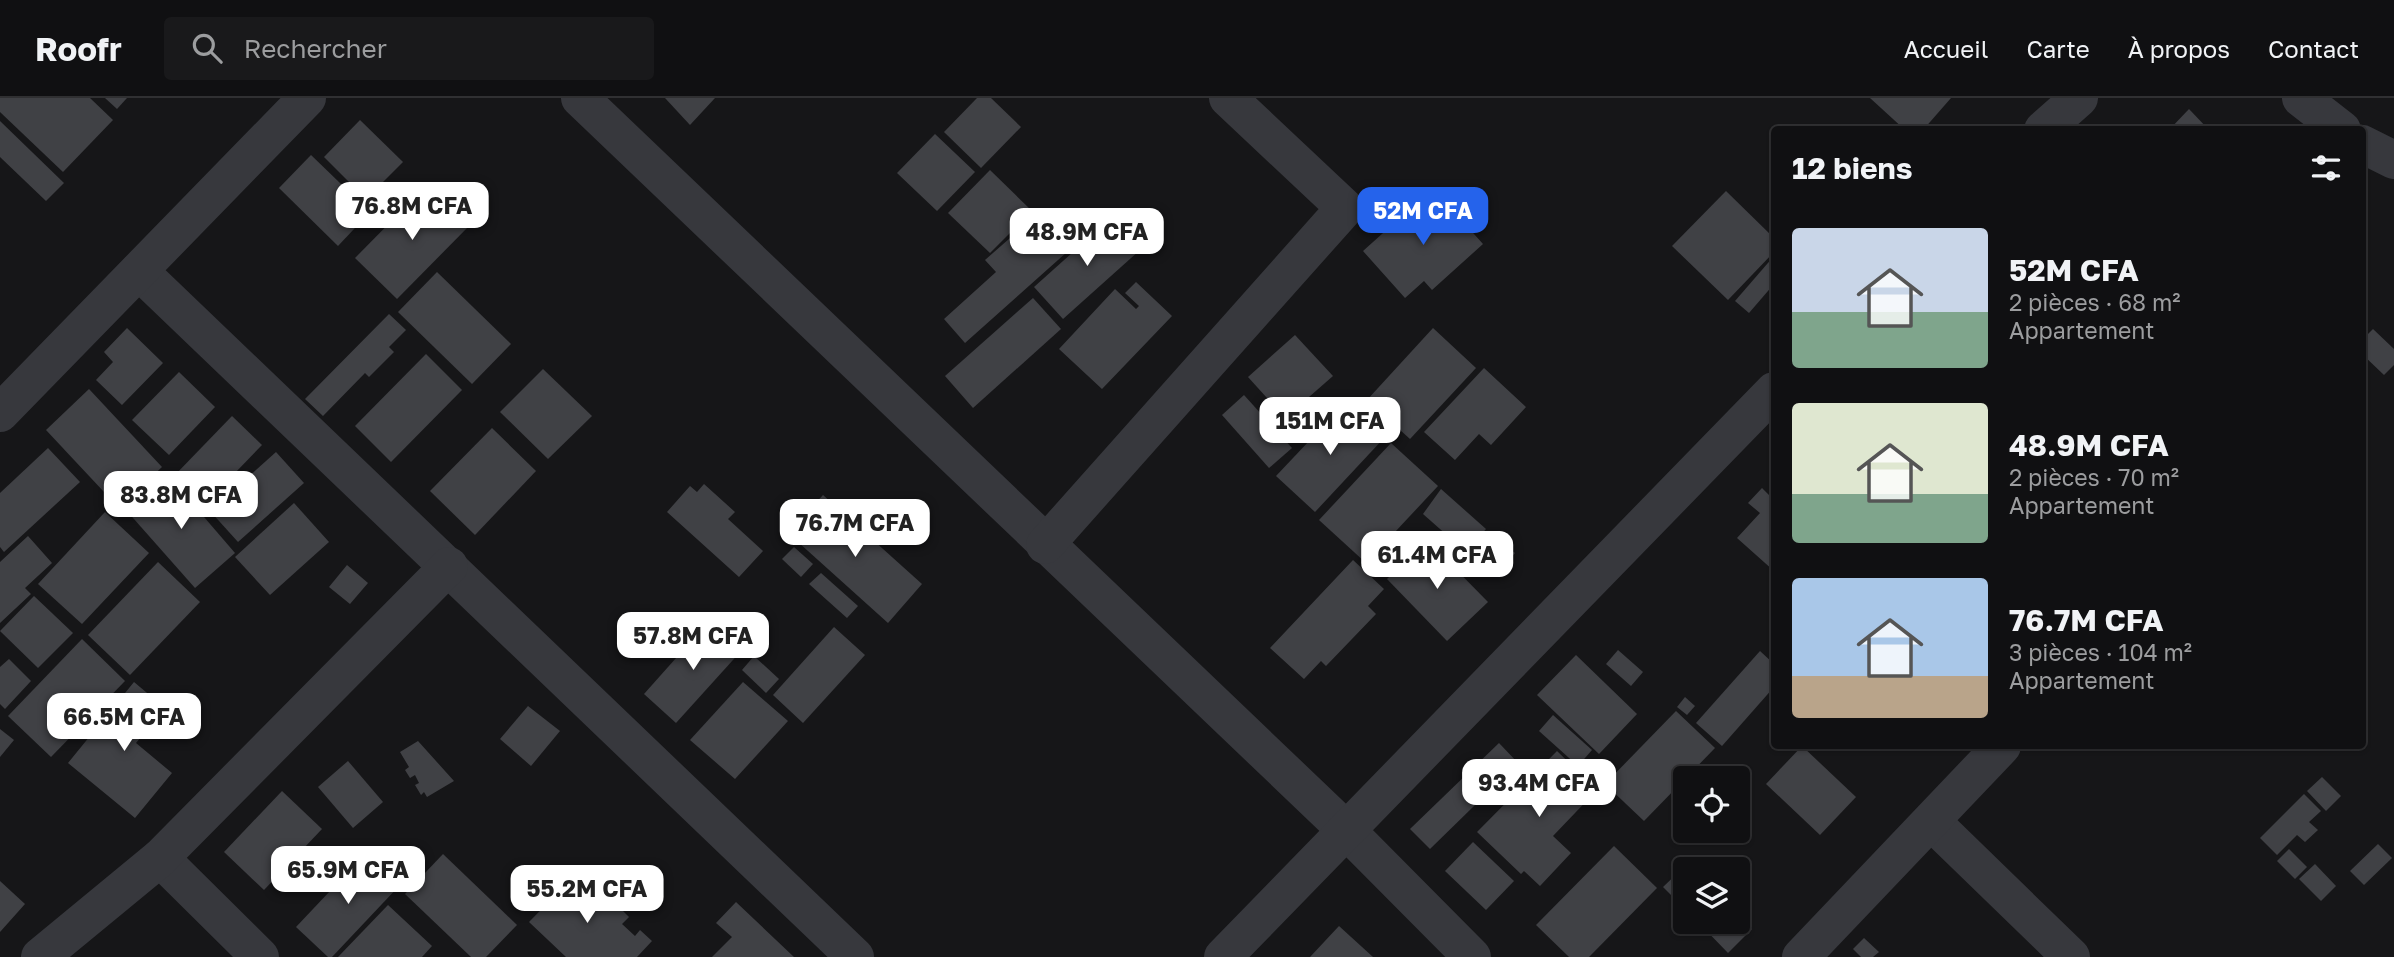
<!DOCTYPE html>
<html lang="fr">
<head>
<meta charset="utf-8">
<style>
  :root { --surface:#101012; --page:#19191b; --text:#f1f3f6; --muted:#9c9d9f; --line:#303032; --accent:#2563eb }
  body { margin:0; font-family:"Golos Text",sans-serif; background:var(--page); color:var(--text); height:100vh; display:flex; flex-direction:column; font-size:26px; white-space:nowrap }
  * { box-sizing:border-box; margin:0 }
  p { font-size:23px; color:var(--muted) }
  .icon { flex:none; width:38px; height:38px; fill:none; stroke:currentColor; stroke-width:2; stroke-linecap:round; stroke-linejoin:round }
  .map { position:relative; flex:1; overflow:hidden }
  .panel { position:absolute; left:1771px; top:28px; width:595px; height:623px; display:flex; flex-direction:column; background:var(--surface); border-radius:7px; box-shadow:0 2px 5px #0004,0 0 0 2px var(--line) }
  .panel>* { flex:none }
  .buttons { position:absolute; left:1673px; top:668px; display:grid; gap:14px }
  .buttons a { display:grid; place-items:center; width:77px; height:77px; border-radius:7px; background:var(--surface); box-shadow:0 2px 5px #0004,0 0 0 2px var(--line); font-size:35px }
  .price { position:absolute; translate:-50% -60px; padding:0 16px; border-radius:14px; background:#fff; color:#222; font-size:23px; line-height:46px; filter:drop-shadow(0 2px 4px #0008) }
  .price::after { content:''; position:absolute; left:50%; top:42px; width:21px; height:16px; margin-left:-10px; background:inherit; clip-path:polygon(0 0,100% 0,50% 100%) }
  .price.active { background:var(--accent); color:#fff }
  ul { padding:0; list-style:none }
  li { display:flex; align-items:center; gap:21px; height:175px; padding:0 21px }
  li span { display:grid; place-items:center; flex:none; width:196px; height:140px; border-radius:7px; color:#555 }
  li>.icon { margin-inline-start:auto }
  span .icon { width:84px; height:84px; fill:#fffc; stroke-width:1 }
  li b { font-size:30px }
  h2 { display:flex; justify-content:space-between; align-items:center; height:84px; padding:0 21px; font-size:30px }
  header { display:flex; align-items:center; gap:42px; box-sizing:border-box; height:98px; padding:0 35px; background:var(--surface); border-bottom:2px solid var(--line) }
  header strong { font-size:33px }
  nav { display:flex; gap:38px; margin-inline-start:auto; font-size:24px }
  .search { width:490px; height:63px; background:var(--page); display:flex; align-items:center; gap:18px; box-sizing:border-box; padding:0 24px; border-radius:7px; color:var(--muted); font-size:26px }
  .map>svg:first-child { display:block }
  .building { fill:#404145 }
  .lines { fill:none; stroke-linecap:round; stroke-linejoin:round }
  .minor { stroke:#37383d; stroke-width:38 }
</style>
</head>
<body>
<header>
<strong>Roofr</strong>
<div class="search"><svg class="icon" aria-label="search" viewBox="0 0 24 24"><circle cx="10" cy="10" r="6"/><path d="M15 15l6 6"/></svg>Rechercher</div>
<nav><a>Accueil</a><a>Carte</a><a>À propos</a><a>Contact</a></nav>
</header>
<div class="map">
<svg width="2394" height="859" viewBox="0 0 2394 859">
  <rect width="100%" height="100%" fill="#161618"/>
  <g class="building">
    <polygon points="0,0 90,0 113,22 63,74 0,14"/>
    <polygon points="105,0 127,0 117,11"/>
    <polygon points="665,0 715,0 690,27"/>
    <polygon points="977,0 991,0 1021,29 981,70 944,34"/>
    <polygon points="1870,0 1951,0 1923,32 1905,32"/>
    <polygon points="2189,11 2209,32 2169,32"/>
    <polygon points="360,22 403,64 366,101 324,59"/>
    <polygon points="0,23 64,85 46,103 0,59"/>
    <polygon points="935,36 975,74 937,113 897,75"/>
    <polygon points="311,57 370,114 338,148 279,90"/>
    <polygon points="990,72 1032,113 990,155 948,115"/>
    <polygon points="428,86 470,127 397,201 355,160"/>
    <polygon points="1726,93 1774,140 1774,154 1728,202 1672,148"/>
    <polygon points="1439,97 1483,146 1432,192 1424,183 1405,200 1363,153 1412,109 1418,116"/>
    <polygon points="1035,118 1067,154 965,245 944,221 996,174 985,162"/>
    <polygon points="1111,120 1140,152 1063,221 1034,189"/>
    <polygon points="1774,158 1774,186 1749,215 1735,203"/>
    <polygon points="437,174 511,246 472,286 398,214"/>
    <polygon points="1136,184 1172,218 1102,291 1059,251 1115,191 1136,211 1139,208 1125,195"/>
    <polygon points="1033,200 1061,231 973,310 945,278"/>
    <polygon points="389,216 406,232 389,249 394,254 369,279 365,275 323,318 305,301"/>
    <polygon points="127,230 163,265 122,307 96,282 113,264 104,254"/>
    <polygon points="1433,230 1476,270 1410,341 1367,302"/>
    <polygon points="2373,231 2394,251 2394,267 2384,277 2362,256 2362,242"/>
    <polygon points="1295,237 1333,278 1285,320 1248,279"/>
    <polygon points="426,256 462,292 391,364 355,328"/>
    <polygon points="1484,270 1526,309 1491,347 1479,336 1455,362 1424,334"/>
    <polygon points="543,271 592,318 548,361 500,314"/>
    <polygon points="179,274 215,309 169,357 132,322"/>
    <polygon points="89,291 162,369 119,410 46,332"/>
    <polygon points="1244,297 1292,350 1269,370 1222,317"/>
    <polygon points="1345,305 1384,340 1315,414 1276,378"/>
    <polygon points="232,318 262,347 204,407 174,378"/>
    <polygon points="492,330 536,373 475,437 430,393"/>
    <polygon points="1391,345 1438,388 1366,465 1319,422"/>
    <polygon points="48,350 80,384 4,454 0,449 0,395"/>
    <polygon points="276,354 304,385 238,444 210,413"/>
    <polygon points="167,376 235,455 195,490 126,412"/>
    <polygon points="704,386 735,414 728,421 763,453 739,479 667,414 690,388 697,394"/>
    <polygon points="1762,390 1774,402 1774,473 1737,440 1760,415 1748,405"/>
    <polygon points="1441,391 1486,431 1466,454 1423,416"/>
    <polygon points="823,397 922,486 888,525 788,435"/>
    <polygon points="294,405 329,444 270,497 235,459"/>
    <polygon points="105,414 149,455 82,526 38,486"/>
    <polygon points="1490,436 1515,455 1505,467 1481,448"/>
    <polygon points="28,438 52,465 25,490 31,496 0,525 0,464"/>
    <polygon points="1427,442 1488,504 1447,543 1387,481"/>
    <polygon points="794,449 813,466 801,479 782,461"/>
    <polygon points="1353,462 1384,491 1368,508 1376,516 1326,568 1321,563 1304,581 1270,550"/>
    <polygon points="158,464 200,504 130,577 88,537"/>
    <polygon points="347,467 368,485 350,506 329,489"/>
    <polygon points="821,475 858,508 847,520 809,486"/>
    <polygon points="34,498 73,535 38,570 0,533"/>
    <polygon points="709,523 742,552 676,625 644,596"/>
    <polygon points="834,529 865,557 803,625 773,597"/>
    <polygon points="82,541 125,583 51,659 8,618"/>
    <polygon points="1618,552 1643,574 1631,588 1606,566"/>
    <polygon points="1760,553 1774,566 1774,589 1722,648 1696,625"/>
    <polygon points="1576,557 1637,616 1599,656 1537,597"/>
    <polygon points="754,558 779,581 766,595 742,572"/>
    <polygon points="9,561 31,583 5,611 0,606 0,569"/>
    <polygon points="134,584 165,610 136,645 172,675 135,720 68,665"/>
    <polygon points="743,584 788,623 735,681 690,642"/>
    <polygon points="1685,599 1695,608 1687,617 1677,609"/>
    <polygon points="528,608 560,633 531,668 500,641"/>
    <polygon points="1676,613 1715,650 1644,723 1605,686"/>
    <polygon points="1553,617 1592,652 1578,668 1539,633"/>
    <polygon points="0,631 14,642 0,659"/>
    <polygon points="418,643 454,683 427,699 424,694 421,697 415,687 419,685 415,677 410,680 405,672 409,669 400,654"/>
    <polygon points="1499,645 1518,665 1430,751 1410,731"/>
    <polygon points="1802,648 1856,699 1820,737 1766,686"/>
    <polygon points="1557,653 1597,692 1553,738 1571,755 1540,788 1524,773 1521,776 1477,734"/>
    <polygon points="348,663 383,704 353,730 318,689"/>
    <polygon points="2322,679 2341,698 2326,713 2307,693"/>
    <polygon points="282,693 322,731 264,792 224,754"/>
    <polygon points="2304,696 2321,713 2309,724 2318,732 2305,744 2297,737 2277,757 2260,740"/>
    <polygon points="1473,744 1514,783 1486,812 1445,773"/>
    <polygon points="2378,746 2392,760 2364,787 2350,773"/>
    <polygon points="1614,748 1657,790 1589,859 1569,859 1536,827"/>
    <polygon points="2289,751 2307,769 2295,781 2277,763"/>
    <polygon points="365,756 399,788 332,859 328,859 296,829"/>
    <polygon points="443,756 517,827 486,859 471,859 405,796"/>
    <polygon points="1688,765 1694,772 1685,772 1685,811 1663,789"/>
    <polygon points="2315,766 2336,788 2321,803 2299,781"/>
    <polygon points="579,773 593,787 587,792 606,810 613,803 629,819 622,826 635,838 640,832 652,843 637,859 566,859 529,824"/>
    <polygon points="0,783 25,806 0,834"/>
    <polygon points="736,804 794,859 712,859 732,839 716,825"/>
    <polygon points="388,807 432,848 422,859 338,859"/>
    <polygon points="1738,816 1752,831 1728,855 1698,824 1738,824"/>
    <polygon points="1339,828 1373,859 1310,859"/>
    <polygon points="1864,840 1879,854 1873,859 1861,859 1853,851"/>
  </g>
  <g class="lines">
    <g class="minor">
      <polyline points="580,0 1347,733 1472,859"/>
      <polyline points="2301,0 2342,32"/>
      <polyline points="2043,32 2079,0"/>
      <polyline points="2362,46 2394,62"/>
      <polyline points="139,173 855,859"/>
      <polyline points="0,315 307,0"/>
      <polyline points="1045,447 1345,110 1228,0"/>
      <polyline points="1932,724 2071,859"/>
      <polyline points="160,760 260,859"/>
      <polyline points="40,859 160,760 449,468"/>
      <polyline points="1223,859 1774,293"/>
      <polyline points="1801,859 2002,648"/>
    </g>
  </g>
</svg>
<div class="buttons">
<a><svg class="icon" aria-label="locate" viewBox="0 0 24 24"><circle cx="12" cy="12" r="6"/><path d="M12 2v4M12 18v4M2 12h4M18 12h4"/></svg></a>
<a><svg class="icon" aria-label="layers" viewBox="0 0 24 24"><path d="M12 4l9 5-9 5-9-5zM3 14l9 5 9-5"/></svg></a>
</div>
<b class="price" style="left:412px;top:144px">76.8M CFA</b>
<b class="price active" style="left:1423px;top:149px">52M CFA</b>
<b class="price" style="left:1087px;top:170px">48.9M CFA</b>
<b class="price" style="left:1330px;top:359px">151M CFA</b>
<b class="price" style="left:181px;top:433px">83.8M CFA</b>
<b class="price" style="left:855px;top:461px">76.7M CFA</b>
<b class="price" style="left:1437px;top:493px">61.4M CFA</b>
<b class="price" style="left:693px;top:574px">57.8M CFA</b>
<b class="price" style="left:124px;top:655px">66.5M CFA</b>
<b class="price" style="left:1539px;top:721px">93.4M CFA</b>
<b class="price" style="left:348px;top:808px">65.9M CFA</b>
<b class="price" style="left:587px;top:827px">55.2M CFA</b>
<section class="panel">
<h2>12 biens<svg class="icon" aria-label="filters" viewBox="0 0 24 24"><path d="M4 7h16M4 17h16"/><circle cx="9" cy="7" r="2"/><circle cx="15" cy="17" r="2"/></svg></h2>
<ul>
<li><span style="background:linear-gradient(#c9d6e8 60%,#7fa58c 0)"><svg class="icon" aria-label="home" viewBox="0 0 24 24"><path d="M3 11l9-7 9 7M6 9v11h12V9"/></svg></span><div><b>52M CFA</b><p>2 pièces · 68 m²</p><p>Appartement</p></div></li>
<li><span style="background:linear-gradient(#dfe7d0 65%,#7fa58c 0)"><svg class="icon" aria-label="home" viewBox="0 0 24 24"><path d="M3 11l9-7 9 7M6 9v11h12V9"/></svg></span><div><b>48.9M CFA</b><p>2 pièces · 70 m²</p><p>Appartement</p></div></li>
<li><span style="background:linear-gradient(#a9c7e8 70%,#b9a48a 0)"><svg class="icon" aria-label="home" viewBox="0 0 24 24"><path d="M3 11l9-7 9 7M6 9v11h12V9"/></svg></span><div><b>76.7M CFA</b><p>3 pièces · 104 m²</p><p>Appartement</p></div></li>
</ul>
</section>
</div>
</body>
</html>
